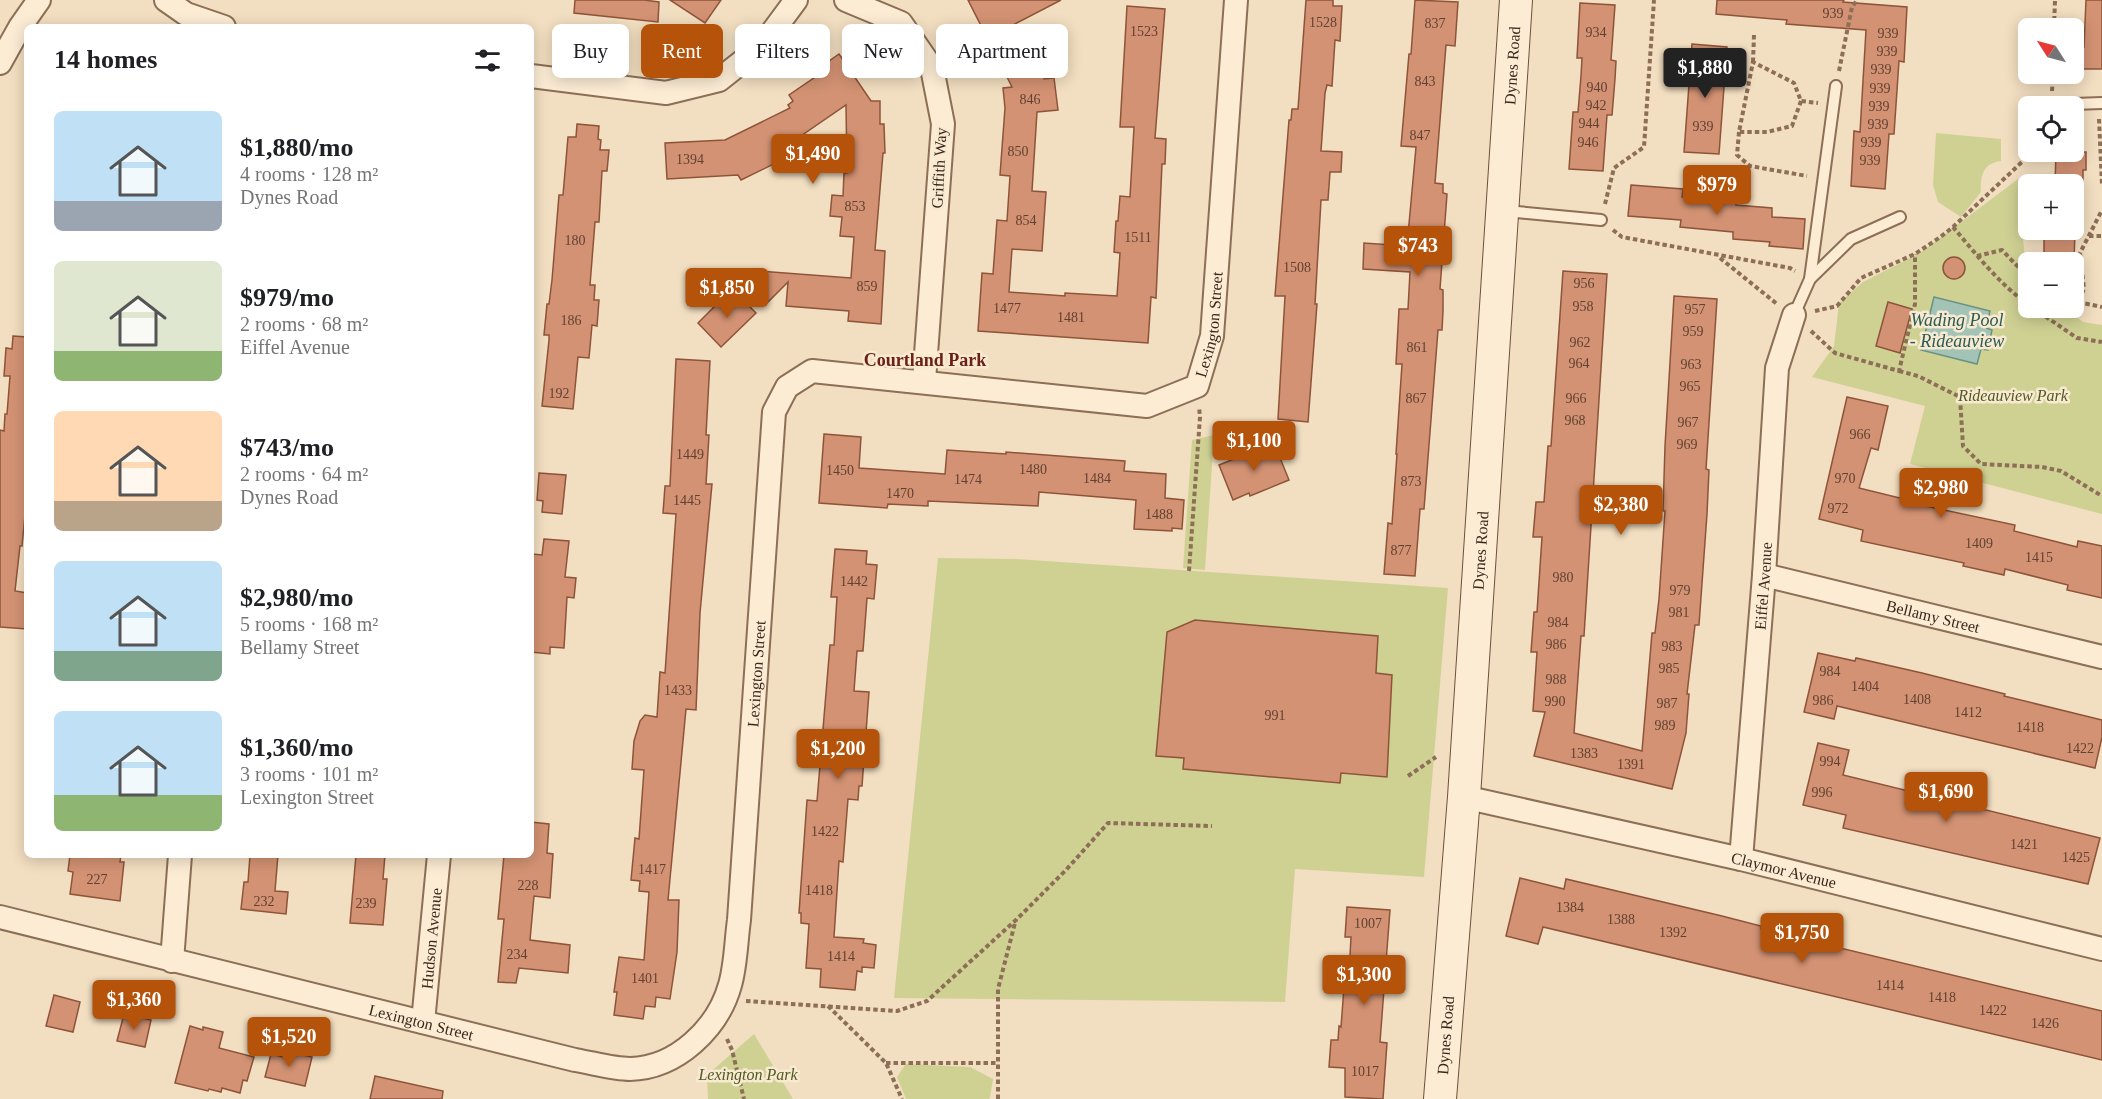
<!DOCTYPE html>
<html lang="en">
<head>
<meta charset="utf-8">
<style>
  :root { --surface:#fff; --page:#f6f6f6; --text:#202124; --muted:#757577; --accent:#b45309 }
  body { margin:0; font-family:"Times New Roman",serif; background:var(--page); color:var(--text); height:100vh; display:flex; flex-direction:column; font-size:22px; white-space:nowrap }
  * { box-sizing:border-box; margin:0 }
  p { font-size:20px; color:var(--muted) }
  .icon { flex:none; width:33px; height:33px; fill:none; stroke:currentColor; stroke-width:2; stroke-linecap:round; stroke-linejoin:round }
  .map { position:relative; flex:1; overflow:hidden }
  .sheet { position:absolute; left:24px; top:24px; width:510px; height:834px; display:flex; flex-direction:column; background:var(--surface); border-radius:9px; box-shadow:0 3px 15px #0003 }
  .sheet>* { flex:none }
  .top-card { position:absolute; left:552px; top:24px; width:570px; height:54px; display:flex; gap:12px }
  .needle { width:39px; rotate:306deg }
  .buttons { position:absolute; left:2018px; top:18px; display:grid; gap:12px }
  .buttons a { display:grid; place-items:center; width:66px; height:66px; border-radius:9px; background:var(--surface); box-shadow:0 3px 15px #0003; font-size:30px }
  .price { position:absolute; translate:-50% -51px; padding:0 14px; border-radius:6px; background:var(--accent); color:#fff; font-size:20px; line-height:39px; filter:drop-shadow(0 2px 3px #0008) }
  .price::after { content:''; position:absolute; left:50%; top:36px; width:18px; height:14px; margin-left:-9px; background:inherit; clip-path:polygon(0 0,100% 0,50% 100%) }
  .price.current { background:#222; color:#fff }
  ul { padding:0; list-style:none }
  li { display:flex; align-items:center; gap:18px; height:150px; padding:0 30px }
  li span { display:grid; place-items:center; flex:none; width:168px; height:120px; border-radius:9px; color:#555 }
  li>.icon { margin-inline-start:auto }
  span .icon { width:72px; height:72px; fill:#fffc; stroke-width:1 }
  li b { font-size:26px }
  h2 { display:flex; justify-content:space-between; align-items:center; height:72px; padding:0 30px; font-size:26px }
  .chip { padding:0 21px; border-radius:9px; background:var(--surface); box-shadow:0 3px 15px #0003; font-size:21px; line-height:54px }
  .chip.current { background:var(--accent); color:#fff }
  .map>svg:first-child { display:block }
  .green { fill:#cfd193 }
  .water { fill:#a3c3b7; stroke:#6a9284; stroke-width:1.5 }
  .building { fill:#d39273; stroke:#8e543a; stroke-width:1.5 }
  .lines { fill:none; stroke-linecap:round; stroke-linejoin:round }
  .lane-casing { stroke:#8d6e56; stroke-width:14 }
  .street-casing { stroke:#8d6e56; stroke-width:26 }
  .secondary-casing { stroke:#6e4f3a; stroke-width:34 }
  .path { stroke:#8d6e56; stroke-width:4; stroke-dasharray:4.5 3; stroke-linecap:butt }
  .lane { stroke:#fcecd4; stroke-width:10 }
  .street { stroke:#fcecd4; stroke-width:22 }
  .secondary { stroke:#fcecd4; stroke-width:32 }
  .labels { text-anchor:middle; dominant-baseline:central; stroke-width:5; stroke-linejoin:round; paint-order:stroke }
  .number-label { font-size:14px; fill:#614232 }
  .street-label { font-size:16px; fill:#3b281c; stroke:#f8e9d1 }
  .park-label { font-size:16px; font-style:italic; fill:#505921; stroke:#f8e9d1 }
  .water-label { font-size:18px; font-style:italic; fill:#2a5c54; stroke:#f8e9d1 }
  .neighbourhood-label { font-size:18px; font-weight:bold; fill:#6b2118; stroke:#f8e9d1 }
</style>
</head>
<body>
<div class="map">
<svg width="2102" height="1099" viewBox="0 0 2102 1099">
  <rect width="100%" height="100%" fill="#f2dec0"/>
  <g class="green">
    <path d="M1936,133L2001,139V161C1983,163 1980,176 1981,192L1961,217L1938,202L1933,185Z"/>
    <polygon points="2018,179 2025,261 2028,265 2028,308 2065,308 2083,322 2102,325 2102,514 1910,464 1925,406 1812,377 1834,346 1839,303 1863,282 1920,253"/>
    <polygon points="1214,435 1205,570 1183,568 1192,440"/>
    <polygon points="938,558 1015,559 1448,588 1424,877 1295,869 1285,1002 894,998"/>
    <polygon points="754,1034 793,1099 708,1099 707,1075"/>
    <polygon points="906,1064 970,1067 993,1079 990,1097 989,1099 906,1099 897,1077"/>
  </g>
  <polygon class="water" points="1934,297 1990,311 1986,328 1992,330 1988,350 1981,349 1977,364 1921,350"/>
  <g class="building">
    <polygon points="575,0 644,0 659,2 658,22 574,13"/>
    <polygon points="670,0 721,0 705,23"/>
    <polygon points="968,0 1061,0 1011,26 1030,62 1042,61 1044,79 1054,78 1058,110 1037,112 1032,191 1046,192 1042,251 1012,249 1009,292 1065,296 1065,293 1117,296 1120,253 1114,252 1116,221 1118,221 1120,196 1130,197 1134,127 1120,127 1127,6 1165,9 1155,138 1166,139 1165,164 1162,164 1156,298 1151,297 1148,343 978,331 982,273 993,274 997,220 1007,221 1010,176 1000,175 1005,108 1003,88 1012,87"/>
    <polygon points="1306,0 1333,0 1333,6 1342,6 1340,41 1335,40 1332,86 1327,85 1325,93 1321,151 1342,152 1341,172 1330,172 1328,200 1321,200 1315,304 1317,304 1308,422 1278,419 1285,296 1275,296 1289,120 1291,120 1292,109 1298,109"/>
    <polygon points="1415,0 1458,2 1455,46 1446,45 1435,183 1443,184 1443,193 1447,194 1440,289 1443,290 1443,311 1442,330 1438,330 1424,509 1420,509 1415,576 1384,574 1388,523 1392,524 1397,454 1396,454 1402,364 1396,364 1399,309 1408,309 1410,272 1363,269 1364,243 1407,246 1416,147 1401,146 1409,54 1411,54"/>
    <polygon points="1717,0 1844,0 1843,2 1907,7 1904,62 1899,61 1894,134 1889,134 1885,189 1851,186 1854,131 1860,132 1866,30 1786,24 1787,20 1716,14"/>
    <polygon points="2086,0 2102,0 2102,69 2078,69 2078,46 2084,47"/>
    <polygon points="1580,3 1615,5 1611,60 1616,61 1615,79 1612,115 1607,115 1603,171 1569,169 1573,112 1578,112 1581,76 1582,58 1577,58"/>
    <polygon points="1692,44 1727,47 1719,154 1684,152"/>
    <polygon points="839,54 871,101 880,101 880,124 884,124 885,153 883,153 875,250 885,251 881,324 848,321 849,311 786,306 788,282 767,303 757,271 851,278 854,237 840,236 842,217 830,216 832,195 843,196 844,173 847,173 846,105 798,138 802,146 782,155 784,159 741,180 738,175 667,179 665,143 725,140 790,108 788,105 793,101 789,95 821,73 818,69"/>
    <polygon points="577,124 599,126 598,139 601,140 600,150 609,150 607,171 602,171 599,222 595,222 590,285 595,285 594,300 599,300 597,326 592,325 589,358 578,357 573,409 542,406 549,340 549,335 544,335 547,304 549,304 552,280 559,195 563,195 568,137 576,137"/>
    <polygon points="2056,152 2086,152 2086,170 2083,170 2083,184 2055,184"/>
    <polygon points="1631,185 1683,189 1682,197 1736,201 1736,205 1772,208 1772,217 1805,219 1803,249 1769,246 1770,242 1733,239 1733,232 1680,227 1681,220 1628,216"/>
    <polygon points="2044,230 2075,230 2074,262 2044,262"/>
    <circle cx="1954" cy="268" r="11"/>
    <polygon points="1563,271 1607,274 1584,636 1581,636 1574,733 1642,751 1652,633 1655,633 1659,599 1665,511 1663,511 1665,446 1674,296 1717,299 1706,469 1709,470 1707,514 1699,625 1695,625 1687,694 1689,694 1686,733 1672,789 1534,756 1545,712 1533,711 1537,652 1531,652 1534,612 1537,612 1542,537 1533,537 1536,502 1544,502 1548,446 1551,446"/>
    <polygon points="735,292 756,313 721,347 698,323 724,297 727,299"/>
    <polygon points="1888,302 1912,309 1900,353 1876,346"/>
    <polygon points="13,336 27,337 27,495 22,546 20,546 15,591 27,593 27,629 0,627 0,430 4,431 5,414 7,414 10,376 4,376 6,348 12,349"/>
    <polygon points="676,359 710,361 706,435 709,435 706,484 712,484 700,613 696,710 686,709 668,900 679,900 677,952 670,999 656,997 655,1007 645,1006 643,1019 614,1015 617,992 614,992 619,957 644,960 649,892 639,891 640,881 631,880 635,838 639,839 644,770 632,769 634,741 640,721 645,715 657,717 660,672 665,673 676,514 663,513 665,486 670,486"/>
    <polygon points="1847,397 1888,406 1878,450 1871,448 1859,488 1912,501 1911,503 2015,525 2014,531 2077,547 2078,541 2102,546 2102,598 2067,590 2068,585 2005,569 2004,575 1963,566 1964,563 1861,541 1863,530 1819,519"/>
    <polygon points="824,434 861,437 859,468 945,474 947,450 1006,454 1006,452 1125,461 1124,471 1166,474 1165,498 1184,500 1182,529 1172,528 1172,531 1134,529 1136,500 1039,492 1038,506 928,501 928,506 888,504 887,508 819,503"/>
    <polygon points="1274,443 1289,480 1250,496 1249,493 1233,500 1219,465"/>
    <polygon points="539,473 566,475 562,514 542,512 543,501 537,500"/>
    <polygon points="544,539 569,541 565,577 576,578 574,598 567,597 564,648 550,647 550,654 531,652 533,554 542,555"/>
    <polygon points="835,549 867,551 866,564 877,565 874,599 867,598 863,651 857,651 854,691 869,692 862,786 859,786 858,800 848,799 843,862 839,861 834,937 864,939 863,943 876,945 874,968 862,967 862,972 857,971 855,990 820,987 821,969 806,968 809,924 801,923 801,913 799,913 807,800 817,801 830,645 834,645 837,597 831,597"/>
    <polygon points="1195,620 1378,636 1376,673 1392,675 1387,777 1341,773 1340,783 1183,769 1184,758 1156,756 1167,632"/>
    <polygon points="1818,653 1855,661 1856,658 1922,673 2005,694 2004,696 2102,720 2102,737 2095,768 1837,706 1834,719 1804,712"/>
    <polygon points="1818,743 1849,750 1843,775 2100,838 2088,884 1843,828 1846,815 1803,805"/>
    <polygon points="531,822 549,824 547,853 553,854 550,898 534,896 530,940 570,945 568,973 519,968 516,983 498,982 504,919 498,919 504,855 531,855"/>
    <polygon points="70,855 121,855 120,862 124,862 120,901 70,894 73,872 68,871"/>
    <polygon points="250,855 278,855 275,891 288,892 286,914 241,909 244,882 248,882"/>
    <polygon points="356,855 385,855 383,879 387,879 383,925 350,923"/>
    <polygon points="1520,878 1564,889 1566,879 1722,916 1761,926 1761,929 2102,1011 2102,1060 1543,927 1538,944 1506,936"/>
    <polygon points="1347,907 1390,910 1380,1042 1387,1043 1383,1099 1345,1097 1345,1068 1329,1067 1331,1040 1338,1040 1339,1026 1341,1027 1345,974 1349,974 1351,937 1345,937"/>
    <polygon points="54,995 80,1002 73,1032 46,1026"/>
    <polygon points="124,1014 151,1020 145,1047 117,1041"/>
    <polygon points="190,1026 203,1030 203,1027 223,1032 219,1048 254,1057 247,1081 243,1080 240,1093 222,1088 221,1092 209,1089 208,1091 175,1083"/>
    <polygon points="286,1051 312,1057 305,1086 265,1077 271,1054 284,1057"/>
    <polygon points="375,1076 443,1091 442,1099 370,1099"/>
  </g>
  <g class="lines">
    <defs>
      <g id="lane">
        <polyline points="2046,105 2102,103"/>
        <polyline points="1506,211 1601,220"/>
        <polyline points="1810,279 1836,86"/>
        <polyline points="1794,315 1810,279 1851,239 1900,217"/>
      </g>
      <g id="street">
        <polyline points="166,0 186,14 224,27"/>
        <polyline points="846,0 901,23 932,68 943,124 924,381"/>
        <polyline points="0,63 20,27 39,0"/>
        <polyline points="531,76 666,93 719,80 762,46 796,0"/>
        <path id="s1" d="M1764,575L2102,657"/>
        <path id="s2" d="M1464,797L1741,859L2102,949"/>
        <path id="s3" d="M1741,859L1764,575L1777,368L1794,315"/>
        <path id="s4" d="M0,917L575,1060C593,1063 613,1069 630,1069C677,1068 718,1028 730,985C736,964 736,941 739,920L774,412L787,387L812,371L1147,406L1197,386L1212,336L1236,0"/>
        <polyline points="172,961 180,855"/>
        <path id="s5" d="M423,1022L439,855"/>
      </g>
      <g id="secondary">
        <path id="s6" d="M1440,1099L1464,797L1516,0"/>
      </g>
    </defs>
    <use href="#lane" class="lane-casing"/>
    <use href="#street" class="street-casing"/>
    <use href="#secondary" class="secondary-casing"/>
    <g class="path">
      <polyline points="2054,28 2055,0"/>
      <polyline points="1753,62 1754,35"/>
      <polyline points="1839,71 1852,7 1857,0"/>
      <polyline points="2052,91 2053,74"/>
      <polyline points="1801,101 1792,126 1767,132 1739,132 1753,62 1794,83 1801,101 1818,103"/>
      <polyline points="2099,119 2102,185"/>
      <polyline points="1739,132 1737,155 1750,166 1807,176"/>
      <polyline points="1605,204 1614,168 1644,147 1654,0"/>
      <path d="M1953,227C1976,254 1999,284 2028,304"/>
      <polyline points="1613,230 1622,237 1790,268 1795,271"/>
      <polyline points="2089,236 2102,236"/>
      <polyline points="1977,256 2002,250 2022,271 2028,274"/>
      <polyline points="1720,258 1777,304"/>
      <polyline points="2073,299 2078,302 2084,289 2080,253 2102,210"/>
      <polyline points="2078,302 2102,307"/>
      <polyline points="2033,308 2077,338 2102,342"/>
      <polyline points="1815,311 1837,306 1861,278 1915,254 1939,238 1953,227 2023,161 2028,149"/>
      <polyline points="1811,331 1835,353 1899,371 1915,304 1915,254"/>
      <polyline points="1899,371 1918,376 1960,397 1963,446 1981,464 2042,467 2061,471 2102,496"/>
      <polyline points="1189,571 1200,417 1199,407"/>
      <polyline points="1408,776 1436,757"/>
      <polyline points="746,1001 897,1011 927,1001 1017,919 1066,870 1108,823 1212,826"/>
      <polyline points="828,1006 886,1063 902,1099"/>
      <polyline points="727,1039 732,1050 744,1099"/>
      <polyline points="886,1063 997,1063"/>
      <polyline points="998,1099 998,989 1016,919"/>
    </g>
    <use href="#lane" class="lane"/>
    <use href="#street" class="street"/>
    <use href="#secondary" class="secondary"/>
  </g>
  <g class="labels">
    <g class="number-label">
      <text x="1833" y="13">939</text>
      <text x="1323" y="22">1528</text>
      <text x="1435" y="23">837</text>
      <text x="1144" y="31">1523</text>
      <text x="1596" y="32">934</text>
      <text x="1888" y="33">939</text>
      <text x="1887" y="51">939</text>
      <text x="1881" y="69">939</text>
      <text x="1425" y="81">843</text>
      <text x="1597" y="87">940</text>
      <text x="1880" y="88">939</text>
      <text x="1030" y="99">846</text>
      <text x="1596" y="105">942</text>
      <text x="1879" y="106">939</text>
      <text x="1589" y="123">944</text>
      <text x="1878" y="124">939</text>
      <text x="1703" y="126">939</text>
      <text x="1420" y="135">847</text>
      <text x="1588" y="142">946</text>
      <text x="1871" y="142">939</text>
      <text x="1018" y="151">850</text>
      <text x="690" y="159">1394</text>
      <text x="1870" y="160">939</text>
      <text x="855" y="206">853</text>
      <text x="1026" y="220">854</text>
      <text x="1138" y="237">1511</text>
      <text x="575" y="240">180</text>
      <text x="1297" y="267">1508</text>
      <text x="1584" y="283">956</text>
      <text x="867" y="286">859</text>
      <text x="1583" y="306">958</text>
      <text x="1007" y="308">1477</text>
      <text x="1695" y="309">957</text>
      <text x="1071" y="317">1481</text>
      <text x="571" y="320">186</text>
      <text x="1693" y="331">959</text>
      <text x="1580" y="342">962</text>
      <text x="1417" y="347">861</text>
      <text x="1579" y="363">964</text>
      <text x="1691" y="364">963</text>
      <text x="1690" y="386">965</text>
      <text x="559" y="393">192</text>
      <text x="1416" y="398">867</text>
      <text x="1576" y="398">966</text>
      <text x="1575" y="420">968</text>
      <text x="1688" y="422">967</text>
      <text x="1860" y="434">966</text>
      <text x="1687" y="444">969</text>
      <text x="690" y="454">1449</text>
      <text x="1033" y="469">1480</text>
      <text x="840" y="470">1450</text>
      <text x="1097" y="478">1484</text>
      <text x="1845" y="478">970</text>
      <text x="968" y="479">1474</text>
      <text x="1411" y="481">873</text>
      <text x="900" y="493">1470</text>
      <text x="687" y="500">1445</text>
      <text x="1838" y="508">972</text>
      <text x="1159" y="514">1488</text>
      <text x="1979" y="543">1409</text>
      <text x="1401" y="550">877</text>
      <text x="2039" y="557">1415</text>
      <text x="1563" y="577">980</text>
      <text x="854" y="581">1442</text>
      <text x="1680" y="590">979</text>
      <text x="1679" y="612">981</text>
      <text x="1558" y="622">984</text>
      <text x="1556" y="644">986</text>
      <text x="1672" y="646">983</text>
      <text x="1669" y="668">985</text>
      <text x="1830" y="671">984</text>
      <text x="1556" y="679">988</text>
      <text x="1865" y="686">1404</text>
      <text x="678" y="690">1433</text>
      <text x="1917" y="699">1408</text>
      <text x="1823" y="700">986</text>
      <text x="1555" y="701">990</text>
      <text x="1667" y="703">987</text>
      <text x="1968" y="712">1412</text>
      <text x="1275" y="715">991</text>
      <text x="1665" y="725">989</text>
      <text x="2030" y="727">1418</text>
      <text x="2080" y="748">1422</text>
      <text x="1584" y="753">1383</text>
      <text x="1830" y="761">994</text>
      <text x="1631" y="764">1391</text>
      <text x="1822" y="792">996</text>
      <text x="825" y="831">1422</text>
      <text x="2024" y="844">1421</text>
      <text x="2076" y="857">1425</text>
      <text x="652" y="869">1417</text>
      <text x="97" y="879">227</text>
      <text x="528" y="885">228</text>
      <text x="819" y="890">1418</text>
      <text x="264" y="901">232</text>
      <text x="366" y="903">239</text>
      <text x="1570" y="907">1384</text>
      <text x="1621" y="919">1388</text>
      <text x="1368" y="923">1007</text>
      <text x="1673" y="932">1392</text>
      <text x="517" y="954">234</text>
      <text x="841" y="956">1414</text>
      <text x="645" y="978">1401</text>
      <text x="1890" y="985">1414</text>
      <text x="1942" y="997">1418</text>
      <text x="1993" y="1010">1422</text>
      <text x="2045" y="1023">1426</text>
      <text x="1365" y="1071">1017</text>
    </g>
    <g class="street-label">
      <text stroke="none"><textPath href="#s6" startOffset="1036">Dynes Road</textPath></text>
      <text transform="translate(939 168) rotate(-87)">Griffith Way</text>
      <text stroke="none"><textPath href="#s4" startOffset="1874">Lexington Street</textPath></text>
      <text stroke="none"><textPath href="#s6" startOffset="550">Dynes Road</textPath></text>
      <text stroke="none"><textPath href="#s3" startOffset="274">Eiffel Avenue</textPath></text>
      <text stroke="none"><textPath href="#s1" startOffset="174">Bellamy Street</textPath></text>
      <text stroke="none"><textPath href="#s4" startOffset="1100">Lexington Street</textPath></text>
      <text stroke="none"><textPath href="#s2" startOffset="328">Claymor Avenue</textPath></text>
      <text stroke="none"><textPath href="#s5" startOffset="84">Hudson Avenue</textPath></text>
      <text stroke="none"><textPath href="#s4" startOffset="434">Lexington Street</textPath></text>
      <text stroke="none"><textPath href="#s6" startOffset="64">Dynes Road</textPath></text>
    </g>
    <g class="park-label">
      <text x="2013" y="395">Rideauview Park</text>
      <text x="748" y="1074">Lexington Park</text>
    </g>
    <g class="water-label">
      <text x="1957" y="320">Wading Pool<tspan x="1957" dy="21">- Rideauview</tspan></text>
    </g>
    <g class="neighbourhood-label">
      <text x="925" y="360">Courtland Park</text>
    </g>
  </g>
</svg>
<div class="buttons">
<a><svg class="needle" viewBox="-14 -14 28 28"><path d="M0-13l5 13h-10z" fill="#e53935"/><path d="M0 13l5-13h-10z" fill="#757577"/></svg></a>
<a><svg class="icon" aria-label="locate" viewBox="0 0 24 24"><circle cx="12" cy="12" r="6"/><path d="M12 2v4M12 18v4M2 12h4M18 12h4"/></svg></a>
<a>+</a>
<a>−</a>
</div>
<b class="price current" style="left:1705px;top:99px">$1,880</b>
<b class="price" style="left:813px;top:185px">$1,490</b>
<b class="price" style="left:1717px;top:216px">$979</b>
<b class="price" style="left:1418px;top:277px">$743</b>
<b class="price" style="left:727px;top:319px">$1,850</b>
<b class="price" style="left:1254px;top:472px">$1,100</b>
<b class="price" style="left:1941px;top:519px">$2,980</b>
<b class="price" style="left:1621px;top:536px">$2,380</b>
<b class="price" style="left:838px;top:780px">$1,200</b>
<b class="price" style="left:1946px;top:823px">$1,690</b>
<b class="price" style="left:1802px;top:964px">$1,750</b>
<b class="price" style="left:1364px;top:1006px">$1,300</b>
<b class="price" style="left:134px;top:1031px">$1,360</b>
<b class="price" style="left:289px;top:1068px">$1,520</b>
<div class="top-card">
<a class="chip">Buy</a>
<a class="chip current">Rent</a>
<a class="chip">Filters</a>
<a class="chip">New</a>
<a class="chip">Apartment</a>
</div>
<section class="sheet">
<h2>14 homes<svg class="icon" aria-label="filters" viewBox="0 0 24 24"><path d="M4 7h16M4 17h16"/><circle cx="9" cy="7" r="2"/><circle cx="15" cy="17" r="2"/></svg></h2>
<ul>
<li><span style="background:linear-gradient(#bfe0f5 75%,#9aa5b1 0)"><svg class="icon" aria-label="home" viewBox="0 0 24 24"><path d="M3 11l9-7 9 7M6 9v11h12V9"/></svg></span><div><b>$1,880/mo</b><p>4 rooms · 128 m²</p><p>Dynes Road</p></div></li>
<li><span style="background:linear-gradient(#dfe7d0 75%,#8fb573 0)"><svg class="icon" aria-label="home" viewBox="0 0 24 24"><path d="M3 11l9-7 9 7M6 9v11h12V9"/></svg></span><div><b>$979/mo</b><p>2 rooms · 68 m²</p><p>Eiffel Avenue</p></div></li>
<li><span style="background:linear-gradient(#ffd9b3 75%,#b9a48a 0)"><svg class="icon" aria-label="home" viewBox="0 0 24 24"><path d="M3 11l9-7 9 7M6 9v11h12V9"/></svg></span><div><b>$743/mo</b><p>2 rooms · 64 m²</p><p>Dynes Road</p></div></li>
<li><span style="background:linear-gradient(#bfe0f5 75%,#7fa58c 0)"><svg class="icon" aria-label="home" viewBox="0 0 24 24"><path d="M3 11l9-7 9 7M6 9v11h12V9"/></svg></span><div><b>$2,980/mo</b><p>5 rooms · 168 m²</p><p>Bellamy Street</p></div></li>
<li><span style="background:linear-gradient(#bfe0f5 70%,#8fb573 0)"><svg class="icon" aria-label="home" viewBox="0 0 24 24"><path d="M3 11l9-7 9 7M6 9v11h12V9"/></svg></span><div><b>$1,360/mo</b><p>3 rooms · 101 m²</p><p>Lexington Street</p></div></li>
</ul>
</section>
</div>
</body>
</html>
